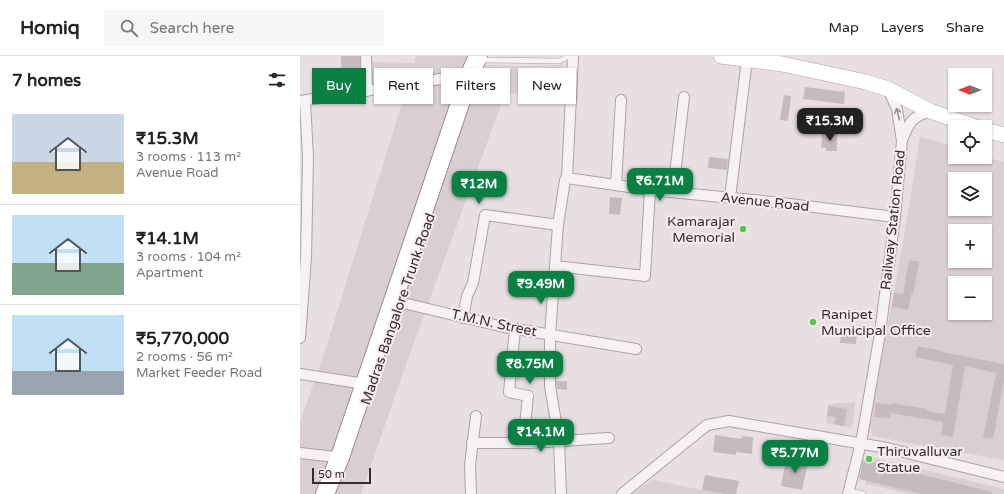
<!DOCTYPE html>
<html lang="en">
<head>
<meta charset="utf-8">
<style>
  :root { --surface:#fff; --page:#f6f6f6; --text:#222; --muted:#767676; --line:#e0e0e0; --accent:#0b8043 }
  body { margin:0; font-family:"Varela Round",sans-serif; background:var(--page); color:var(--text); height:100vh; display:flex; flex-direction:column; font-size:15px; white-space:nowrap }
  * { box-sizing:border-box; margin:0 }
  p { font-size:13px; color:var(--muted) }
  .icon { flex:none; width:22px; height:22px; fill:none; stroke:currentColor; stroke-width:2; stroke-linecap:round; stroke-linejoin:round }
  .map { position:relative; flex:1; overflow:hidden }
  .side { display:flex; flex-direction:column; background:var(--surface); width:300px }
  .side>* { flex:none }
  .guide { position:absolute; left:12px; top:12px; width:380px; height:36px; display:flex; gap:8px }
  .needle { width:26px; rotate:270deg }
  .controls { position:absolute; left:648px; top:12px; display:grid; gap:8px }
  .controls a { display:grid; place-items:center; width:44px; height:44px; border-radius:0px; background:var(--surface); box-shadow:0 1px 3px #0004; font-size:20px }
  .scale { position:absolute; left:12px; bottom:10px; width:59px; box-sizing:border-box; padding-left:4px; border:2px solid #3e292f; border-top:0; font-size:11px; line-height:14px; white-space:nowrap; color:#3e292f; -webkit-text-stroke:3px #f5eff1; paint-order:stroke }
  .price { position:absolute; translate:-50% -34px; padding:0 9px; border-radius:8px; background:var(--accent); color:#fff; font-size:13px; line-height:26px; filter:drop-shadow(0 1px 2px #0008) }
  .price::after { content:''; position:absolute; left:50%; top:24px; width:12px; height:9px; margin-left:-6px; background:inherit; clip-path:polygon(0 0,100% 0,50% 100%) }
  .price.selected { background:#222; color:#fff }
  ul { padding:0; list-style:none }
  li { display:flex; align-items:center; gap:12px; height:100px; padding:0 12px }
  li+li { border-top:1px solid var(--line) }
  li span { display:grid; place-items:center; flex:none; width:112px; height:80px; border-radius:0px; color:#555 }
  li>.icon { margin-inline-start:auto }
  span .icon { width:48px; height:48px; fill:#fffc; stroke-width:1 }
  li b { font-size:17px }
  h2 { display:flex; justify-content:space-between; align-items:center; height:48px; padding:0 12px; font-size:17px }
  .chip { padding:0 14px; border-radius:0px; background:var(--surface); box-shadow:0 1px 3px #0004; font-size:14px; line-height:36px }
  .chip.selected { background:var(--accent); color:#fff }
  header { display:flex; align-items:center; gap:24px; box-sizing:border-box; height:56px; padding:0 20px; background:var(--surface); border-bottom:1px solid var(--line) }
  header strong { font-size:19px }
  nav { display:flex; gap:22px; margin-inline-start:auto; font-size:14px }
  .search { width:280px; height:36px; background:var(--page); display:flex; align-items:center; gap:10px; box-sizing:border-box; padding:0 14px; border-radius:0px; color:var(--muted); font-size:15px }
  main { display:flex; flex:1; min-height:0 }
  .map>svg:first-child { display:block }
  .built { fill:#d9ced1; fill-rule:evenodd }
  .building { fill:#c7babe }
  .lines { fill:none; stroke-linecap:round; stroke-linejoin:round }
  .lane-casing { stroke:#aea1a5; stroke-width:6 }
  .street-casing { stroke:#aea1a5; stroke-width:12 }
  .primary-casing { stroke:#b39fa6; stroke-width:16 }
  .highway-casing { stroke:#9d888f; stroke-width:20 }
  .lane { stroke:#f6f2f3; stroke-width:5 }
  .street { stroke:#f6f2f3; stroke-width:10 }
  .primary { stroke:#fff; stroke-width:15 }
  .highway { stroke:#fff; stroke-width:18 }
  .oneway { stroke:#9a8e91 }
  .poi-dot { fill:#55c64b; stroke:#f5eff1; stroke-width:1.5 }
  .labels { text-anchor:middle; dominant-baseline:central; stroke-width:4; stroke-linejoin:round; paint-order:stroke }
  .street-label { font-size:14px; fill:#3e292f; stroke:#f5eff1 }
  .poi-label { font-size:14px; fill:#3e292f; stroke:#f5eff1; text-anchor:start }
</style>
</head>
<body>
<header>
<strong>Homiq</strong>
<div class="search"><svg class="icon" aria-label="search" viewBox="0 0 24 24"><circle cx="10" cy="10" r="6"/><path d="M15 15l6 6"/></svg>Search here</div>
<nav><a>Map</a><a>Layers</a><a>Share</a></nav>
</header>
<main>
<section class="side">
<h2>7 homes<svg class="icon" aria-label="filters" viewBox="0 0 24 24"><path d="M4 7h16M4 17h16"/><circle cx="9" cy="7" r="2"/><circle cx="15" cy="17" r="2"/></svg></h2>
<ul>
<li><span style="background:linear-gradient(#c9d6e8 60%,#c2b280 0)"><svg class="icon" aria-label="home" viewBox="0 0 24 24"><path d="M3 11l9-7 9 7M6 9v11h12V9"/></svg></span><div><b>₹15.3M</b><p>3 rooms · 113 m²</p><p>Avenue Road</p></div></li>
<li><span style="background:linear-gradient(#bfe0f5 60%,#7fa58c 0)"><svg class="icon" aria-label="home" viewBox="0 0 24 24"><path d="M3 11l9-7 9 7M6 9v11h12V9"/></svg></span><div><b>₹14.1M</b><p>3 rooms · 104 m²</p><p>Apartment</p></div></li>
<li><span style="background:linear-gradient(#bfe0f5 70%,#9aa5b1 0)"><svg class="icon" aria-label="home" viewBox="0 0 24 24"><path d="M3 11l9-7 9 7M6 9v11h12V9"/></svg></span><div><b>₹5,770,000</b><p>2 rooms · 56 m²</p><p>Market Feeder Road</p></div></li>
</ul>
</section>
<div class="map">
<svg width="704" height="438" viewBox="0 0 704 438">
  <rect width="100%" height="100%" fill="#e8dfe2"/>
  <g class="built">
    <polygon points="116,0 169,0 166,8 219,10 263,9 261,36 205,38 110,297 61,438 0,438 0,366 24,298 109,25 70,28 69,6 114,7"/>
    <path d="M620,81L655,91V101H685L704,106V404L572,380L570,371L577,327L604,181ZM655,123H685V153H655ZM655,175H685V205H655ZM655,227H685V257H655Z"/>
    <polygon points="555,346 552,372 526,367 528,348"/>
    <polygon points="570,401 704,433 704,438 610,438 565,428"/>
    <polygon points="353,424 421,438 332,438"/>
  </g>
  <g class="building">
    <polygon points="41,0 60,0 60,23 52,23 53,29 42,29"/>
    <polygon points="505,31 545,36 544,48 503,43"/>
    <polygon points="484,39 491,40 488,65 480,64"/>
    <polygon points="537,77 537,95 526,95 526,92 521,92 522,78"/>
    <polygon points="409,101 428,103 427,114 408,112"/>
    <polygon points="310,141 322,142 320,159 309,158"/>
    <polygon points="609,204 619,206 613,239 611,238 608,254 592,251 594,237 603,238"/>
    <polygon points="541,275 557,276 556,288 540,287"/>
    <polygon points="618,290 642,295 642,296 704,308 704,325 693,383 683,382 696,317 665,310 653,381 641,379 643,366 590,357 590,362 574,361 576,347 592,349 592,347 627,353 627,355 645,358 653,309 615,301"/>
    <polygon points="256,325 267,325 267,334 257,333"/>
    <polygon points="529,350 547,353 544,370 534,368 536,361 527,360"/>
    <polygon points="415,379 441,383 442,380 453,381 452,398 436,396 436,399 413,396"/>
    <polygon points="492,399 501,401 500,406 508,407 502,434 481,430 485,409 490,410"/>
    <polygon points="563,404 692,436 692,438 622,438 559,423"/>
    <polygon points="405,419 439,425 436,438 424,438 402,434"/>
  </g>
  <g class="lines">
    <defs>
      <g id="lane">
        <polyline points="183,4 259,5 270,0"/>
        <polyline points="549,435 563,438"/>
      </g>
      <g id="street">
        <polyline points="66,0 67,35"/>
        <polyline points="273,0 267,122 350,134 473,146 595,161"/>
        <polyline points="0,45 172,18"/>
        <path d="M603,82C610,64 613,61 630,55"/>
        <polyline points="316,129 321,44"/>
        <polyline points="373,136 384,41"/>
        <polyline points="430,142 447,3"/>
        <polyline points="258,169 250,279 250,330 259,385 261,438"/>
        <polyline points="255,210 345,220 350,134"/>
        <polyline points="94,241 99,246 204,271 336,293"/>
        <polyline points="163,262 167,240 173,227 185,159 258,169 265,124 267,122"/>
        <polyline points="215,273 209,336 228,340 223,387"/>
        <polyline points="0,282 6,202 8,101 5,45"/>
        <polyline points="0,318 65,328"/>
        <polyline points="172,387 229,387 309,382"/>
        <polyline points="0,397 44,402"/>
        <polyline points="171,438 170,409 176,360"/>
        <polyline points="322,438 407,369 429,365 587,392 704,421"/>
        <polyline points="548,438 561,387 580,277 595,161 602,85 597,53 588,33"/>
      </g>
      <g id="primary">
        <polyline points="421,0 482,8 566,26 588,33 630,55 676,71"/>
        <polyline points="685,74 704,79"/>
      </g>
      <polyline id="highway" points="25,438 40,401 170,18 178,0"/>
    </defs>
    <use href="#lane" class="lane-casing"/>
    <use href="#street" class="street-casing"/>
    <use href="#primary" class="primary-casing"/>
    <use href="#highway" class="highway-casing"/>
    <use href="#lane" class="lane"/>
    <use href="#street" class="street"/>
    <use href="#primary" class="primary"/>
    <use href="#highway" class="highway"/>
  </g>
  <defs><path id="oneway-shaft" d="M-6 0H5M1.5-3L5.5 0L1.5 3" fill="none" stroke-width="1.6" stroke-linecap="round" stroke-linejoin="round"/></defs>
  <use class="oneway" href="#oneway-shaft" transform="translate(598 58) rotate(-104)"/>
  <g class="poi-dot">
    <circle cx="443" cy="173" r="4"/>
    <circle cx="513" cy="266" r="4"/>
    <circle cx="569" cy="403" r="4"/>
  </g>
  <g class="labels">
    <g class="street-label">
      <text transform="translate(465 146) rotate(6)">Avenue Road</text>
      <text transform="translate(593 164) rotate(-84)">Railway Station Road</text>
      <text transform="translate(98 253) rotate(-71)">Madras Bangalore Trunk Road</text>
      <text transform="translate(194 267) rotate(12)">T.M.N. Street</text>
    </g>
    <g class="poi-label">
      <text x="435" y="165" text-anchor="end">Kamarajar<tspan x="435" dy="16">Memorial</tspan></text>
      <text x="521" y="258">Ranipet<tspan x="521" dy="16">Municipal Office</tspan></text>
      <text x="577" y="395">Thiruvalluvar<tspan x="577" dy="16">Statue</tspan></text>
    </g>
  </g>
</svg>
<div class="controls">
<a><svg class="needle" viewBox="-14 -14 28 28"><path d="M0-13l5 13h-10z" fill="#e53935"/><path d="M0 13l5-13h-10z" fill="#767676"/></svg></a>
<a><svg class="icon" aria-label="locate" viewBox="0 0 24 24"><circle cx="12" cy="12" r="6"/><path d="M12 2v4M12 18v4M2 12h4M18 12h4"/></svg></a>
<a><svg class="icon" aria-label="layers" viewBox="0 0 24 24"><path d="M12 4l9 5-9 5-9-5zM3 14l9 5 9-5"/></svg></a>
<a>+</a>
<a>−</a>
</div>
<div class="scale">50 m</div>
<b class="price selected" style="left:530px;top:86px">₹15.3M</b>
<b class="price" style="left:360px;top:146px">₹6.71M</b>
<b class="price" style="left:179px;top:149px">₹12M</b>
<b class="price" style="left:241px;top:249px">₹9.49M</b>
<b class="price" style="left:230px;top:329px">₹8.75M</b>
<b class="price" style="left:241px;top:397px">₹14.1M</b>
<b class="price" style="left:495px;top:418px">₹5.77M</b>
<div class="guide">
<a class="chip selected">Buy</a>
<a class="chip">Rent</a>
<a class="chip">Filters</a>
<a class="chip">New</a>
</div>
</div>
</main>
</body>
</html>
